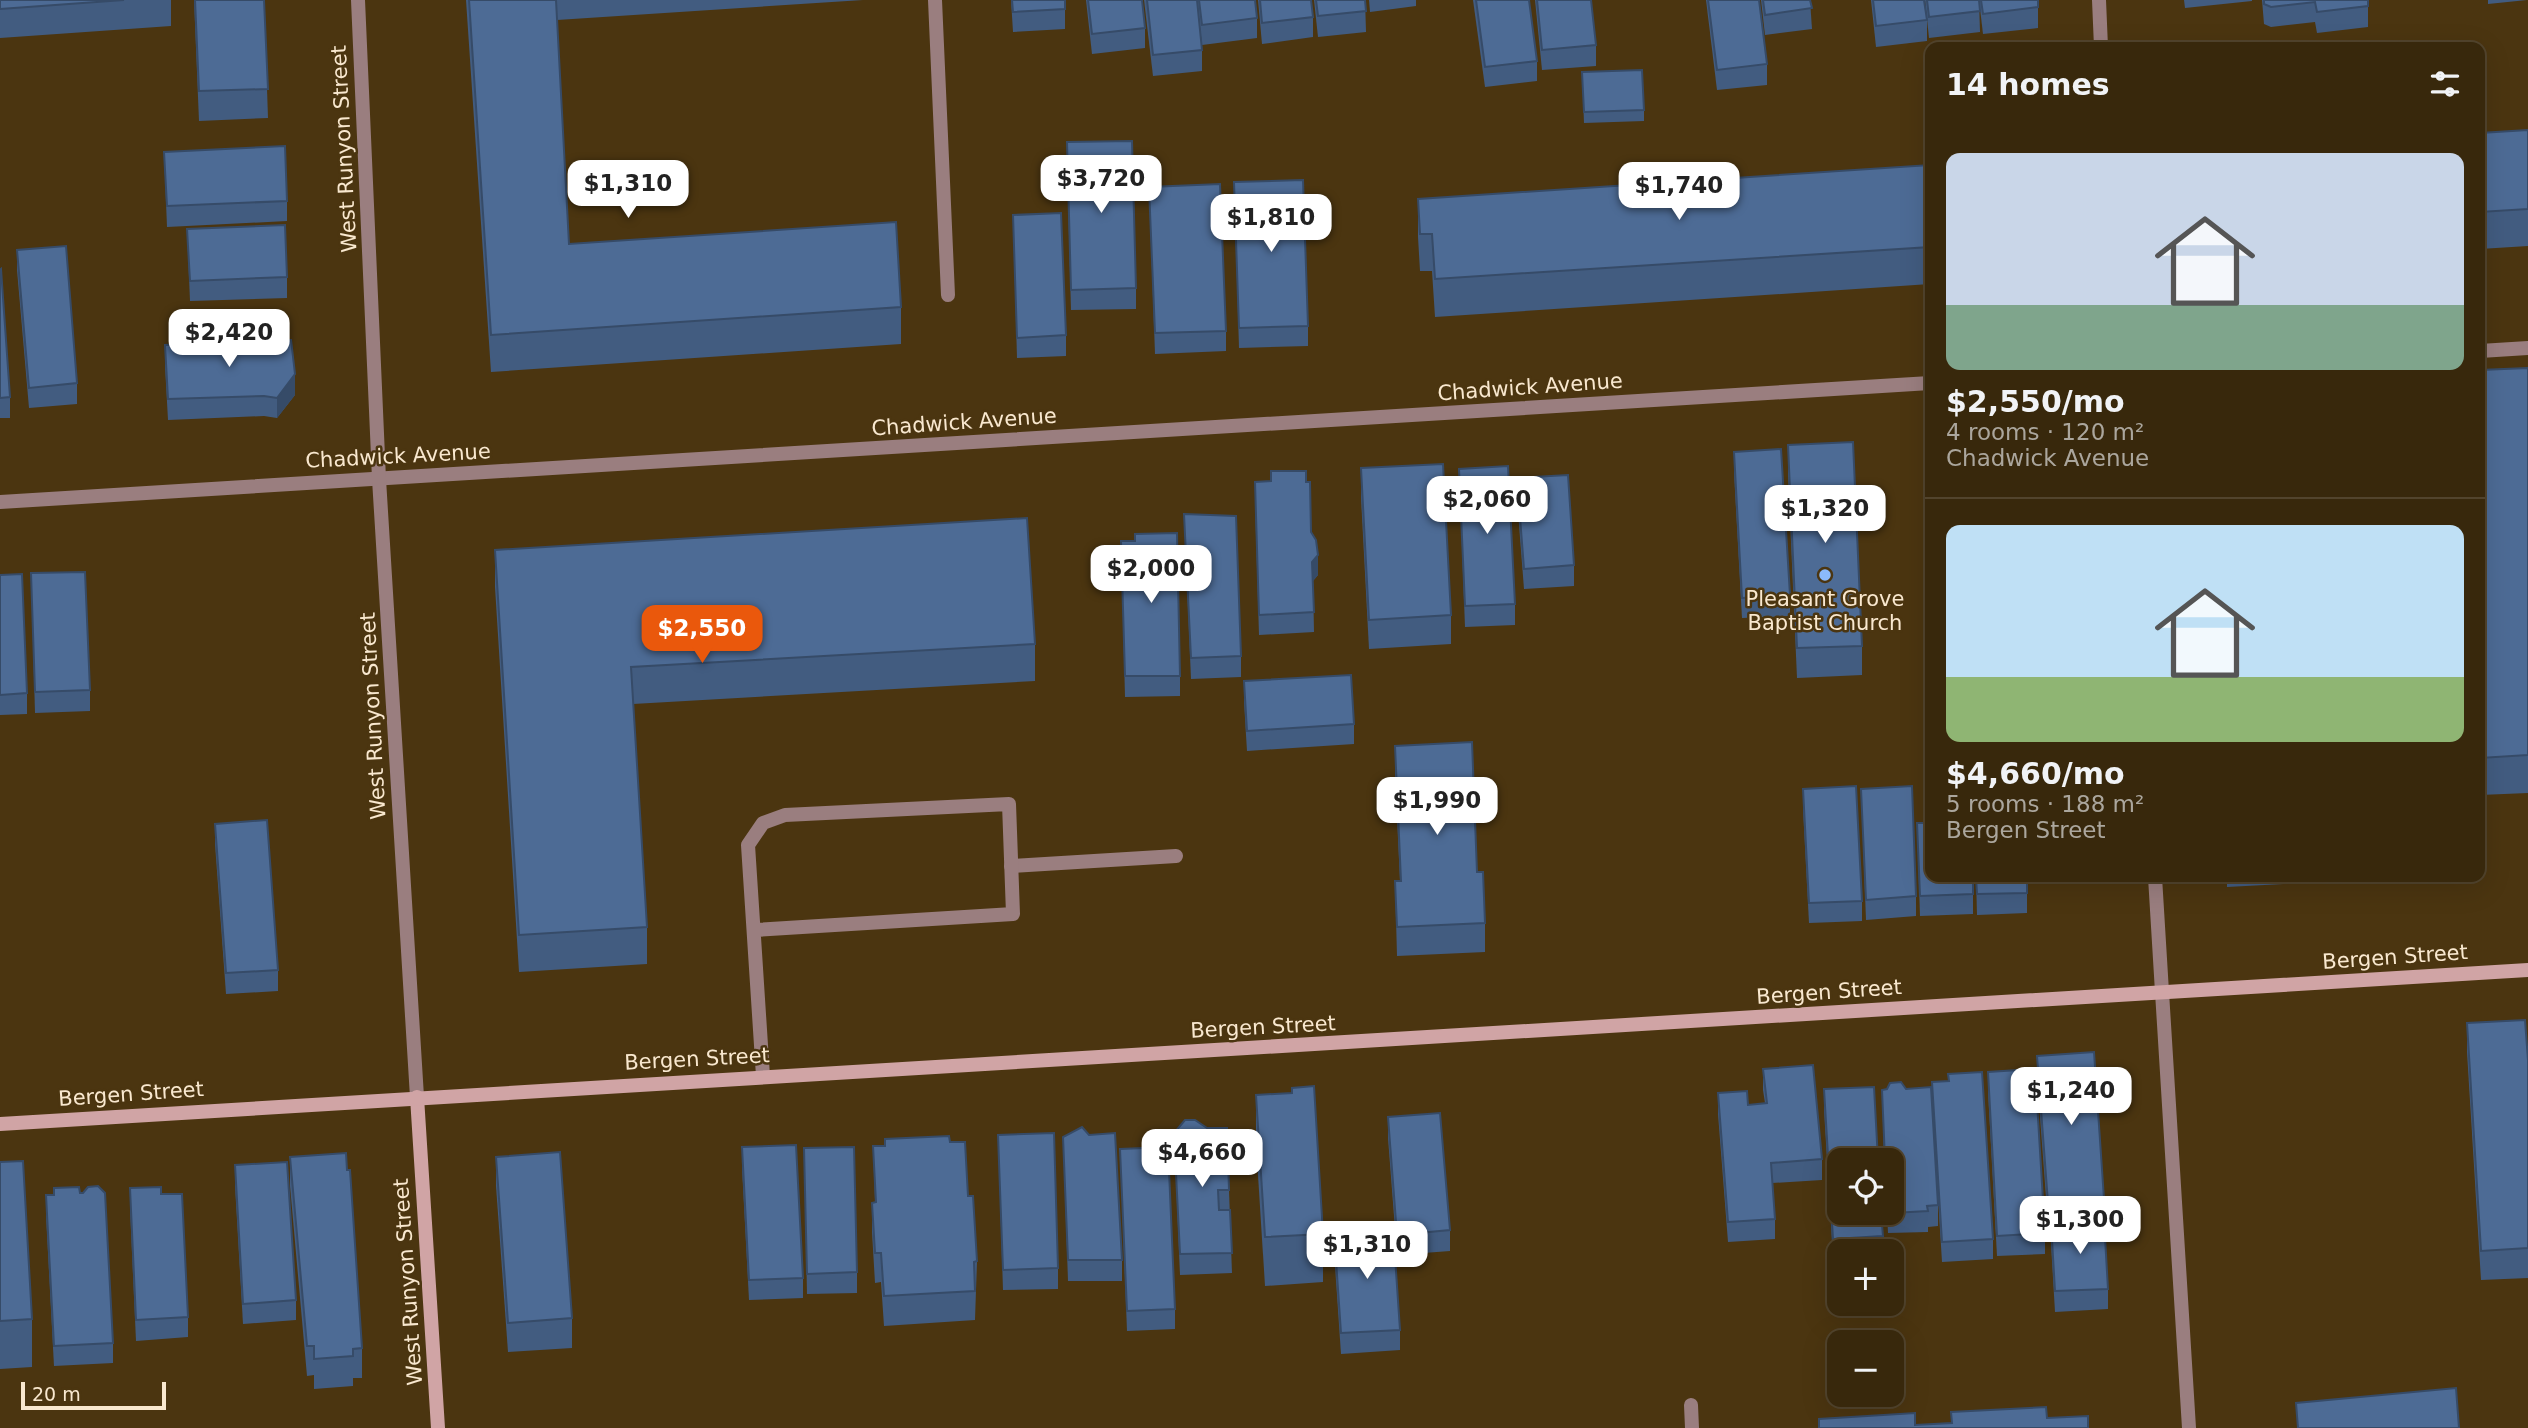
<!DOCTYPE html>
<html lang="en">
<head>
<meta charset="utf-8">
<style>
  :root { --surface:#38280c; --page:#3f3015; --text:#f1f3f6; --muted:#aba69d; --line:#52442d; --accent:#ea580c }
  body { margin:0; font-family:"DejaVu Sans",sans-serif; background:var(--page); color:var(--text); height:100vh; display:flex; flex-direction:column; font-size:26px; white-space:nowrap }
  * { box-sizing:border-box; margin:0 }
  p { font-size:23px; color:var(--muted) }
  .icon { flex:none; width:38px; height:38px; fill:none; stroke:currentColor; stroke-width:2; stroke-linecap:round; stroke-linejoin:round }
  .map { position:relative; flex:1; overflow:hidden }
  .sheet { position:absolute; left:1925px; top:42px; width:560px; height:840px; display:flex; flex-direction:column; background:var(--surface); border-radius:14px; box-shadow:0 7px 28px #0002,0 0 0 2px var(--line) }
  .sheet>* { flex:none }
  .controls { position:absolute; left:1827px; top:1148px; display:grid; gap:14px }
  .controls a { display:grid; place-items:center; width:77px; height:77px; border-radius:14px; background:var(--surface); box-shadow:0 7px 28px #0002,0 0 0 2px var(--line); font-size:35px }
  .scale { position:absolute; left:21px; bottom:18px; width:145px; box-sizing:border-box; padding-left:7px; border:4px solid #f9e8cf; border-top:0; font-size:19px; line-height:24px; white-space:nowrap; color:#f9e8cf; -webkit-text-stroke:5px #4b3510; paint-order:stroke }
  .price { position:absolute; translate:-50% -60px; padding:0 16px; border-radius:14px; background:#fff; color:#222; font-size:23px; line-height:46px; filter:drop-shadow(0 2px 4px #0008) }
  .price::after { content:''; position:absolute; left:50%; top:42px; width:21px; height:16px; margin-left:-10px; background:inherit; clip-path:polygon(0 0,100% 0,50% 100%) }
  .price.current { background:var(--accent); color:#fff }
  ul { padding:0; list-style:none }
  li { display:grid; align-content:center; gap:14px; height:371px; padding:0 21px }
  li+li { border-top:2px solid var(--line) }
  li span { display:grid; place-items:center; height:217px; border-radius:14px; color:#555 }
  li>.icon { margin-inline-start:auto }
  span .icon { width:126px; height:126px; fill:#fffc; stroke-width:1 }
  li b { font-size:30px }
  h2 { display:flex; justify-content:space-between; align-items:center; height:84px; padding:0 21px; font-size:30px }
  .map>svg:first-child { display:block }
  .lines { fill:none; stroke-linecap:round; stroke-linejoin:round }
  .service { stroke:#9a7e7f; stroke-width:14 }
  .minor { stroke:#9a7e7f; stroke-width:14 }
  .tertiary { stroke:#9a7e7f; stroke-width:14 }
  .secondary { stroke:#d0a4a5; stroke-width:14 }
  .wall { fill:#425c80 }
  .shaded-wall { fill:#364b68 }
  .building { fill:#4d6b95; stroke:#364b68; stroke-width:2 }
  .poi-dot { fill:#8bbafc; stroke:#4b3510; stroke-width:2.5 }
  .labels { text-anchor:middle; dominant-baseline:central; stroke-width:5; stroke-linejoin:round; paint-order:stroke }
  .street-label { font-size:21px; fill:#f9e8cf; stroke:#4b3510 }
  .poi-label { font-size:21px; fill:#f9e8cf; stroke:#4b3510 }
</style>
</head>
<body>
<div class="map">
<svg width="2528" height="1428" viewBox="0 0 2528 1428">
  <rect width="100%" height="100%" fill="#4b3510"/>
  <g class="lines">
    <g class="service">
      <polyline points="935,0 948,295"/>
      <polyline points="1011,866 1176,856"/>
      <polyline points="755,930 1013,914 1009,804 785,815 763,823 748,845 763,1076"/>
      <polyline points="1691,1405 1692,1428"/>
    </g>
    <g class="minor">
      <polyline points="2099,0 2101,47"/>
      <polyline points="2480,351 2528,348"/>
      <polyline points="0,502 1930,383"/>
      <polyline points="2155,877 2162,992"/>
    </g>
    <g class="tertiary">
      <polyline points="358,0 379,479 417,1097"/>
      <polyline points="2162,992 2189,1428"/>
    </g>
    <g class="secondary">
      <polyline points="417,1097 438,1428"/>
      <polyline points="0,1124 2528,970"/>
    </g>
  </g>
  <g class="wall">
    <polygon points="0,0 171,0 171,26 0,38"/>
    <polygon points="194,0 264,0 268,118 199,121"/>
    <polygon points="466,0 863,0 557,20 569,244 901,307 901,344 491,372"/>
    <polygon points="1011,0 1065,0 1065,29 1013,32"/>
    <polygon points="1086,0 1142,0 1145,28 1145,48 1092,54"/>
    <polygon points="1144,0 1197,0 1202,50 1202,71 1153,76"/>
    <polygon points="1197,0 1255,0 1257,18 1257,38 1202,45"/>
    <polygon points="1258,0 1311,0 1313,17 1313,37 1262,44"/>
    <polygon points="1314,0 1365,0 1366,32 1318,37"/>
    <polygon points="1369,0 1416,0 1416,6 1370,12"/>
    <polygon points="1473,0 1529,0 1537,61 1537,81 1485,87"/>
    <polygon points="1535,0 1591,0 1596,45 1596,66 1542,70"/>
    <polygon points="1706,0 1759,0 1767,64 1767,85 1717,90"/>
    <polygon points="1761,0 1810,0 1812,29 1765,35"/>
    <polygon points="1871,0 1924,0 1927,20 1927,41 1876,47"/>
    <polygon points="1925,0 1979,0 1980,32 1929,38"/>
    <polygon points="1979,0 2038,0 2038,28 1983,34"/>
    <polygon points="2184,0 2252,0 2252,1 2185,8"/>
    <polygon points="2262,0 2368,0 2368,27 2317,33 2315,22 2271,27 2264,24"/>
    <polygon points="2488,0 2527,0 2488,4"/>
    <polygon points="1582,72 1644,110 1644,121 1584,123"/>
    <polygon points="2528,130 2528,246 2480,249 2480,133"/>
    <polygon points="164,152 287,201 287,221 167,227"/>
    <polygon points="1067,163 1136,288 1136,309 1071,310"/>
    <polygon points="1930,165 1930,284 1435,317 1432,271 1420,271 1418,237 1418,199"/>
    <polygon points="1234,182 1308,326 1308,346 1239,348"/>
    <polygon points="1149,187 1226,331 1226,351 1155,354"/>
    <polygon points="1013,215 1066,335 1066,356 1017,358"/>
    <polygon points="187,229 287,277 287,298 190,301"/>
    <polygon points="17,250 77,383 77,404 29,408 17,270"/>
    <polygon points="0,270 10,397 10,418 0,418"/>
    <polygon points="165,345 295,395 277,418 264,416 168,420 165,366"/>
    <polygon points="2528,368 2528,793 2480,795 2480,370"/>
    <polygon points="1788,445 1862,646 1862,675 1797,678 1788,474"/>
    <polygon points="1734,452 1790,595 1790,616 1742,618 1734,473"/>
    <polygon points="1361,468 1451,615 1451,644 1369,649 1361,498"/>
    <polygon points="1459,469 1515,604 1515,625 1465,627"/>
    <polygon points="1517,478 1574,565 1574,586 1524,589 1517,499"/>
    <polygon points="1306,482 1311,532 1318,575 1313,581 1314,632 1259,635 1255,503"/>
    <polygon points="1184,514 1241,656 1241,677 1191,679"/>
    <polygon points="1121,541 1180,676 1180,696 1125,697"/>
    <polygon points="495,550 1035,644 1035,681 633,704 647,927 647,964 519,972 495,587"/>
    <polygon points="31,573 90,690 90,711 35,713"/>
    <polygon points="0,575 27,693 27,714 0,715"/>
    <polygon points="1244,681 1354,724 1354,744 1247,751 1244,702"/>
    <polygon points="1395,746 1477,872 1485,923 1485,952 1397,956 1395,881 1400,881 1395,775"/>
    <polygon points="1803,789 1862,901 1862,921 1809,923 1803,809"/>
    <polygon points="1861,789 1916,896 1916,916 1866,920"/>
    <polygon points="1917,823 1973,894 1973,914 1920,916"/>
    <polygon points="215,824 278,970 278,991 226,994 215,844"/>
    <polygon points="1976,877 2027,877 2027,913 1977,915"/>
    <polygon points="2227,877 2419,877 2227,887"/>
    <polygon points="2467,1023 2528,1060 2528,1278 2481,1280 2467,1052"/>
    <polygon points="2037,1056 2104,1199 2104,1220 2075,1222 2108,1289 2108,1309 2055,1312 2051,1244 2051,1223 2048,1224 2037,1076"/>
    <polygon points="1763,1069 1822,1159 1822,1180 1772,1183 1775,1219 1775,1239 1728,1242 1718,1114 1718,1093 1748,1105 1765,1103 1763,1090"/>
    <polygon points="1988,1072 2045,1233 2045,1254 1997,1256 1988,1092"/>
    <polygon points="1948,1074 1993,1239 1993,1259 1942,1262 1932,1102 1932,1082 1948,1081"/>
    <polygon points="1824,1089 1883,1236 1883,1251 1839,1251 1839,1259 1833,1259 1824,1110"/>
    <polygon points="1882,1090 1938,1205 1938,1226 1928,1227 1928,1232 1888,1233 1887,1213 1892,1213 1892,1160 1884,1160"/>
    <polygon points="1256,1095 1323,1234 1323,1282 1265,1286 1256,1144"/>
    <polygon points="1388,1117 1450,1230 1450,1251 1397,1255 1388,1138"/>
    <polygon points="1174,1133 1229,1190 1232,1273 1180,1275"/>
    <polygon points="998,1135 1058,1268 1058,1289 1003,1290"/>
    <polygon points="1063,1137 1122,1260 1122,1281 1068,1281"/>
    <polygon points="950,1142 968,1196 977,1261 975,1320 884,1326 881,1282 875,1283 872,1232 872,1203 875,1202 873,1146"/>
    <polygon points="742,1147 803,1278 803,1298 749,1300 742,1168"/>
    <polygon points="804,1148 857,1272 857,1293 807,1294"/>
    <polygon points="1120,1149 1175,1309 1175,1329 1127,1331"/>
    <polygon points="290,1157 362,1348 362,1378 353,1378 353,1386 314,1389 314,1375 307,1376 290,1186"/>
    <polygon points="496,1157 572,1318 572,1348 508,1352 496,1186"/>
    <polygon points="0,1162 32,1319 32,1367 0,1369"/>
    <polygon points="235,1165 296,1300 296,1320 243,1324 235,1186"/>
    <polygon points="130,1188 161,1194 188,1317 188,1337 136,1341 130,1208"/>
    <polygon points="80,1193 113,1343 113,1363 54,1366 46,1216 46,1195"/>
    <polygon points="1334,1231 1387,1242 1400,1330 1400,1350 1341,1354 1334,1251"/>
  </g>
  <g class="shaded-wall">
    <polygon points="295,374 295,395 277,418 277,398"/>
    <polygon points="1318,555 1318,575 1312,582 1312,562"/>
  </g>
  <g class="building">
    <polygon points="0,0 124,0 0,9"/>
    <polygon points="195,0 264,0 268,89 199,91"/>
    <polygon points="469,0 556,0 569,244 896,222 901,307 491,335"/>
    <polygon points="1012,0 1065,0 1065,9 1013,12"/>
    <polygon points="1088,0 1142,0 1145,28 1092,34"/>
    <polygon points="1147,0 1197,0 1202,50 1153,55"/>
    <polygon points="1199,0 1255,0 1257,18 1202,25"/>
    <polygon points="1260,0 1311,0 1313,17 1262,23"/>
    <polygon points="1316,0 1365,0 1366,11 1318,16"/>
    <polygon points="1476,0 1529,0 1537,61 1485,67"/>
    <polygon points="1537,0 1591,0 1596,45 1542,50"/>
    <polygon points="1708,0 1759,0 1767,64 1717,70"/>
    <polygon points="1763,0 1810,0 1812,8 1765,15"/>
    <polygon points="1873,0 1924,0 1927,20 1876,26"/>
    <polygon points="1927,0 1979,0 1980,11 1929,17"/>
    <polygon points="1981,0 2038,0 2038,7 1983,14"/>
    <polygon points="2264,0 2368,0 2368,6 2317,12 2315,2 2271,7 2264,4"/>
    <polygon points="1642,70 1644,110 1584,112 1582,72"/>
    <polygon points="2528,130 2528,209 2480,212 2480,133"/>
    <polygon points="1132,141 1136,288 1071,290 1067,142"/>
    <polygon points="285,146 287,201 167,206 164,152"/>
    <polygon points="1930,165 1930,247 1435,279 1432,234 1420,234 1418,199"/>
    <polygon points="1303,180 1308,326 1239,328 1234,182"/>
    <polygon points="1220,184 1226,331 1155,333 1149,187"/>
    <polygon points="1061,213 1066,335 1017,338 1013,215"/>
    <polygon points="285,225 287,277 190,281 187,229"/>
    <polygon points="66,246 77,383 29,388 17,250"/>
    <polygon points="1,269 10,397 0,398 0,270"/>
    <polygon points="291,340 295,374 277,398 264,396 168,399 165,345"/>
    <polygon points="2528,368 2528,755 2480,758 2480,370"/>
    <polygon points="1853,442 1862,646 1797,648 1788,445"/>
    <polygon points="1781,449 1790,595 1742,598 1734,452"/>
    <polygon points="1443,464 1451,615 1369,620 1361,468"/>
    <polygon points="1508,466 1515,604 1465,606 1459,469"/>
    <polygon points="1271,471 1306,471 1306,482 1310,482 1311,532 1316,540 1318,555 1312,562 1314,612 1259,615 1255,482 1271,481"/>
    <polygon points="1568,475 1574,565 1524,569 1517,478"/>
    <polygon points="1184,514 1236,516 1241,656 1191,658"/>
    <polygon points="1027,518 1035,644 631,667 647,927 519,935 495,550"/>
    <polygon points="1177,533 1180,676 1125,676 1121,541 1135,541 1135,534"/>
    <polygon points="85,572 90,690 35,692 31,573"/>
    <polygon points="22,574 27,693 0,695 0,575"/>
    <polygon points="1351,675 1354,724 1247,731 1244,681"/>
    <polygon points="1472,742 1477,872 1483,872 1485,923 1397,927 1395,881 1401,881 1395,746"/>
    <polygon points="1856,786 1862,901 1809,903 1803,789"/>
    <polygon points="1912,786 1916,896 1866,900 1861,789"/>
    <polygon points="267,820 278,970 226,973 215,824"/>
    <polygon points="1917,823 1930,823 1930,877 1973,877 1973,894 1920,896"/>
    <polygon points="1976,877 2027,877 2027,893 1977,894"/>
    <polygon points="2525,1020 2528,1060 2528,1248 2481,1251 2467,1023"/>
    <polygon points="2094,1052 2104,1199 2048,1203 2037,1056"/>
    <polygon points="1813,1065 1822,1159 1771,1163 1775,1219 1728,1222 1718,1093 1747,1091 1748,1105 1767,1103 1763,1069"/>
    <polygon points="2035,1069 2045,1233 1997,1236 1988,1072"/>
    <polygon points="1982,1072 1993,1239 1942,1242 1932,1082 1949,1081 1948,1074"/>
    <polygon points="1901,1082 1906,1089 1931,1087 1938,1205 1927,1206 1928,1211 1892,1213 1892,1160 1885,1160 1882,1090 1887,1089 1890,1083"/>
    <polygon points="1314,1086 1323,1234 1265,1237 1256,1095 1292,1093 1292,1088"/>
    <polygon points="1874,1087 1878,1160 1839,1160 1839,1213 1881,1213 1883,1236 1833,1239 1824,1089"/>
    <polygon points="1440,1113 1450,1230 1397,1235 1388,1117"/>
    <polygon points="1185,1120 1195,1120 1207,1128 1227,1128 1229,1190 1218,1190 1219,1210 1230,1210 1232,1253 1180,1254 1174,1133"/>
    <polygon points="1082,1127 1089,1135 1115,1133 1122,1260 1068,1260 1063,1137"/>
    <polygon points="1054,1133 1058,1268 1003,1270 998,1135"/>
    <polygon points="949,1136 950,1142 965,1142 968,1196 973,1196 977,1261 974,1262 975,1291 884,1296 881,1253 875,1253 872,1203 876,1202 873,1146 885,1146 885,1139"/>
    <polygon points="796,1145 803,1278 749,1280 742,1147"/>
    <polygon points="854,1147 857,1272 807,1274 804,1148"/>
    <polygon points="1168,1147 1175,1309 1127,1311 1120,1149"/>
    <polygon points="560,1152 572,1318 508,1323 496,1157"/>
    <polygon points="346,1153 347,1170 350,1170 362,1348 353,1349 353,1356 314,1359 314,1346 307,1346 290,1157"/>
    <polygon points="23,1161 32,1319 0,1321 0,1162"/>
    <polygon points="287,1162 296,1300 243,1304 235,1165"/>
    <polygon points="98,1186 105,1193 113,1343 54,1346 46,1195 54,1195 54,1188 79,1187 80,1193 83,1193 88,1187"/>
    <polygon points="161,1187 161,1194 182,1194 188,1317 136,1320 130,1188"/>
    <polygon points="2104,1220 2108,1289 2055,1291 2051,1223"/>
    <polygon points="1387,1228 1387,1242 1394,1242 1400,1330 1341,1333 1334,1231"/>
    <polygon points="2456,1388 2459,1428 2298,1428 2296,1403"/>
    <polygon points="2046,1407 2047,1418 2088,1416 2088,1428 1819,1428 1819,1419 1915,1413 1915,1425 1952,1423 1951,1412"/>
  </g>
  <circle class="poi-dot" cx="1825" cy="575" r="7"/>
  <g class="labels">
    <g class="street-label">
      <text transform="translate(344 149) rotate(-93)">West Runyon Street</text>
      <text transform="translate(1530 387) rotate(-4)">Chadwick Avenue</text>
      <text transform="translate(964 422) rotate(-4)">Chadwick Avenue</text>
      <text transform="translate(398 456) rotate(-3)">Chadwick Avenue</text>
      <text transform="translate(373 716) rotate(-93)">West Runyon Street</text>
      <text transform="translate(2395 957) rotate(-4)">Bergen Street</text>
      <text transform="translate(1829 992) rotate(-4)">Bergen Street</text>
      <text transform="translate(1263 1027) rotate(-3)">Bergen Street</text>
      <text transform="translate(697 1059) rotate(-3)">Bergen Street</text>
      <text transform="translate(131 1094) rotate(-4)">Bergen Street</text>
      <text transform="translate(408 1282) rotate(-94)">West Runyon Street</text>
    </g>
    <g class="poi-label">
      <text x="1825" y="599">Pleasant Grove<tspan x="1825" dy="24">Baptist Church</tspan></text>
    </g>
  </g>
</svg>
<div class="controls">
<a><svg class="icon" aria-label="locate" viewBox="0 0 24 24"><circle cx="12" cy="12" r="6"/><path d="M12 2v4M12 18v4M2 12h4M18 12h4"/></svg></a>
<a>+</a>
<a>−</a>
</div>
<div class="scale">20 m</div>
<b class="price" style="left:1101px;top:215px">$3,720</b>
<b class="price" style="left:628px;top:220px">$1,310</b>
<b class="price" style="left:1679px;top:222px">$1,740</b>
<b class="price" style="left:1271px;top:254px">$1,810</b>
<b class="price" style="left:229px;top:369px">$2,420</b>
<b class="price" style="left:1487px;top:536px">$2,060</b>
<b class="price" style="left:1825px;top:545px">$1,320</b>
<b class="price" style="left:1151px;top:605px">$2,000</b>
<b class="price current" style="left:702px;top:665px">$2,550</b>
<b class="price" style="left:1437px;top:837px">$1,990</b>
<b class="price" style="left:2071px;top:1127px">$1,240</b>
<b class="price" style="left:1202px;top:1189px">$4,660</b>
<b class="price" style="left:2080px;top:1256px">$1,300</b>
<b class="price" style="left:1367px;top:1281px">$1,310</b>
<section class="sheet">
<h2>14 homes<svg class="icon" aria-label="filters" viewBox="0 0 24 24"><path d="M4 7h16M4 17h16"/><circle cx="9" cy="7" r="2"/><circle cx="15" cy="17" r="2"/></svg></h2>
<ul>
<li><span style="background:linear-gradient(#c9d6e8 70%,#7fa58c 0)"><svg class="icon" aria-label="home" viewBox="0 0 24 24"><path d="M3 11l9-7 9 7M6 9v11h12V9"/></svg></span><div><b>$2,550/mo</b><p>4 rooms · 120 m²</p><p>Chadwick Avenue</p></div></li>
<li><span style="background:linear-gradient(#bfe0f5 70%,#8fb573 0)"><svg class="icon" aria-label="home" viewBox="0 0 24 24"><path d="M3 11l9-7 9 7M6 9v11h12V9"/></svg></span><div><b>$4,660/mo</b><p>5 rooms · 188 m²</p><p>Bergen Street</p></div></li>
</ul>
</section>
</div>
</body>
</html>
